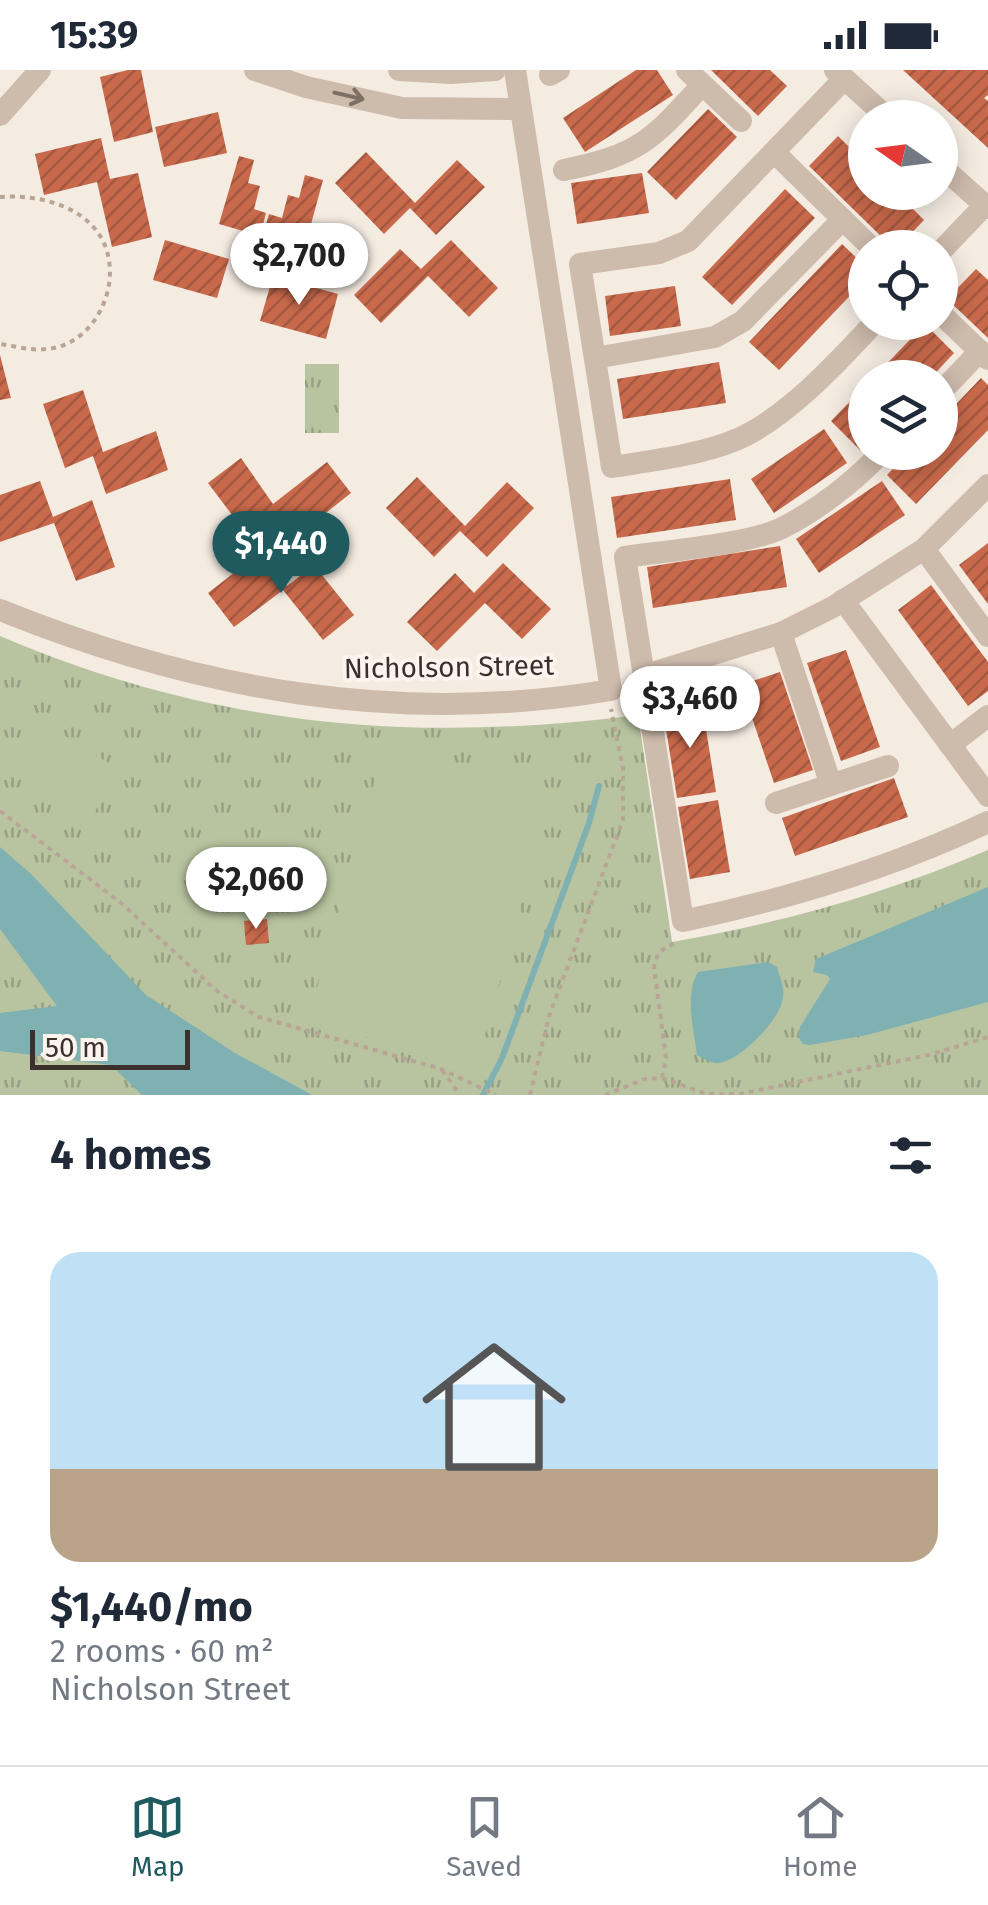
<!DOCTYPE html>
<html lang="en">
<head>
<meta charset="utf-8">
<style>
  :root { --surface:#fff; --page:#f6f6f7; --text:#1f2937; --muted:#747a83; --line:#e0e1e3; --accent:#1f5a5e }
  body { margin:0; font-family:"Fira Sans",sans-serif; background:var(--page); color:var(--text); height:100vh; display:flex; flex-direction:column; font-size:38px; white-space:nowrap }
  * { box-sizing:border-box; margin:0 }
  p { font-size:32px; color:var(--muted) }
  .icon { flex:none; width:55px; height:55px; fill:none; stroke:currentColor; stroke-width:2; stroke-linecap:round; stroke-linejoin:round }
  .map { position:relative; height:1025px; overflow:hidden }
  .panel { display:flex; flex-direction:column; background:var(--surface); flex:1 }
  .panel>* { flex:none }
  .needle { width:65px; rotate:284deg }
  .fabs { position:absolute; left:848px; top:30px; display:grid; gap:20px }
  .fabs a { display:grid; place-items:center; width:110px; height:110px; border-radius:50%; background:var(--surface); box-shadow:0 5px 25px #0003; font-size:50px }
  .scale { position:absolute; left:30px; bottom:25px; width:160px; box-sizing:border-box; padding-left:10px; border:5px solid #3b302b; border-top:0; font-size:28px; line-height:35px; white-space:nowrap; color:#3b302b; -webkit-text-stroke:8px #fbf5ee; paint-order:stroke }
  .price { position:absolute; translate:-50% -85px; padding:0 22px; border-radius:35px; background:#fff; color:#222; font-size:32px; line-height:65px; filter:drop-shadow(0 2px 5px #0008) }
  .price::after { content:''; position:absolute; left:50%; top:60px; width:30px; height:22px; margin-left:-15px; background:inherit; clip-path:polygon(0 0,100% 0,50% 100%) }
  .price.current { background:var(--accent); color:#fff }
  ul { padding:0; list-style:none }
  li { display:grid; align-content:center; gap:20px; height:530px; padding:0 50px }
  li span { display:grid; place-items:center; height:310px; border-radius:30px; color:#555 }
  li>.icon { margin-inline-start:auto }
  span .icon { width:180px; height:180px; fill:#fffc; stroke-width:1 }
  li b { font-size:42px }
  h2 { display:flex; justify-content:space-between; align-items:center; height:120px; padding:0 50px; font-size:42px }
  .status { display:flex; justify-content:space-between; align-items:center; height:70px; padding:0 50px; background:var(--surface); direction:ltr }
  .status svg { height:28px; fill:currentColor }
  .tabs { display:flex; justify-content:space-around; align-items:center; height:140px; border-top:2px solid var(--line); background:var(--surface); font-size:28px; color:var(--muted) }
  .tabs a { display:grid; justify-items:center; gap:5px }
  .tabs .current { color:var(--accent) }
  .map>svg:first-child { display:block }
  .park { fill:url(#park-tufts) }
  .garden { fill:#b8c4a0 }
  .water { fill:#7fb0b2 }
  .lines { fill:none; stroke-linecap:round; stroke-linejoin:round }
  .stream { stroke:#7fb0b2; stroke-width:6 }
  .building { fill:url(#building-hatch) }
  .path { stroke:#b9a596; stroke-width:4; stroke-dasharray:5 5; stroke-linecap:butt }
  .minor { stroke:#cdbbac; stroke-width:22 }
  .oneway { stroke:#7d6f65 }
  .labels { text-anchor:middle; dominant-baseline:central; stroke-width:8; stroke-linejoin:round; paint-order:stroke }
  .street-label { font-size:28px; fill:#3b302b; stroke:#fbf5ee }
</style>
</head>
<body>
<div class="status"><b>15:39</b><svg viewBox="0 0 49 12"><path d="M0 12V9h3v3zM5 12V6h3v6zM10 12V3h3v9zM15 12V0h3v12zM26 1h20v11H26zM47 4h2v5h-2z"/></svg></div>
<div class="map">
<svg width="988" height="1025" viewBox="0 0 988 1025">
  <defs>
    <pattern id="park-tufts" width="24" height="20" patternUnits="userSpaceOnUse" patternTransform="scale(2.5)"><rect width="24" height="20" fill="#b8c4a0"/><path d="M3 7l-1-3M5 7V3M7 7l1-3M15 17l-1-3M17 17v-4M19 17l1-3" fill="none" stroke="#97a083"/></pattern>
    <pattern id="building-hatch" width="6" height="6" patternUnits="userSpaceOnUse" patternTransform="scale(2.5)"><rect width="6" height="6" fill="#c8694b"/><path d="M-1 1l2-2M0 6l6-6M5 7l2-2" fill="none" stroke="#a4573f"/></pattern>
  </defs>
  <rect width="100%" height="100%" fill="#f4ebe1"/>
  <g class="park">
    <rect x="305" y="294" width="34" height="69"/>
    <path d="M0,566C210,656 413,674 638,645L672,872C782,853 885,824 988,780V1025H0Z"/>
  </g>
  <g class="garden">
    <polygon points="46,654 118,699 93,745 20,700"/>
    <polygon points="385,673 553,720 476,998 308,951"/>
  </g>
  <g class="water">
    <polygon points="0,777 31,804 146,925 235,983 312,1025 142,1025 111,995 0,981 0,943 57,936 0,859"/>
    <polygon points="988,817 988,932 867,965 810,975 803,974 798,967 800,957 830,909 827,905 813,902 816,889"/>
    <path d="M768,892L777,897C779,905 785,919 783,928C780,950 741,990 719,993C711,994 705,989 697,985C694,959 684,926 698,902Z"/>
  </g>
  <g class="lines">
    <polyline class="stream" points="483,1025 502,988 589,753 599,716"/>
  </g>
  <g class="building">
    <polygon points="128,0 141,0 153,62 114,72 100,7"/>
    <polygon points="636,0 657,0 673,25 585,82 563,48"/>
    <polygon points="711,0 770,0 787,16 758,46"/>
    <polygon points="903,0 988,0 988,25 984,28 988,31 988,78"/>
    <polygon points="708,39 737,67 676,130 647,102"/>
    <polygon points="218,42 227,83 164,97 155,57"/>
    <polygon points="838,66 865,93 865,122 896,122 924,150 897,178 893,178 809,96"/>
    <polygon points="101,68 110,109 138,103 152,167 112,177 97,112 44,125 35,84"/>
    <polygon points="366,82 415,133 457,90 485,117 436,165 410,138 384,164 335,113"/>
    <polygon points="239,86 254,90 248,113 260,116 254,139 266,143 260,166 219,154"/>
    <polygon points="642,103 649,143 577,154 571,113"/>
    <polygon points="305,105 323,110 304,180 262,168 269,144 282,148 288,125 299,128"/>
    <polygon points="785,119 815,148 732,235 702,207"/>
    <polygon points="165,170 229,189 217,228 153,210"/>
    <polygon points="451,170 498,218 469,247 428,206 381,253 354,225 400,179 421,199"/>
    <polygon points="842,174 865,196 865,210 779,300 749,272"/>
    <polygon points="976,199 988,210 988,268 947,229"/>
    <polygon points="273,206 338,224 326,269 260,251"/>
    <polygon points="675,216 681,256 610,266 605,226"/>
    <polygon points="925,254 954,283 940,298 931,308 873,308"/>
    <polygon points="0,285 11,328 0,330"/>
    <polygon points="719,292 726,333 623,349 617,309"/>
    <polygon points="981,308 988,315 988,360 916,434 887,405 909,382 940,382 940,351"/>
    <polygon points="865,316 865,375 860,380 831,351"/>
    <polygon points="83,320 103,382 156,361 168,400 106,424 93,386 65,398 43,334"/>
    <polygon points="824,359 847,393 774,443 751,409"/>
    <polygon points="241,388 273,434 327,392 351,423 298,465 279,441 248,466 208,413"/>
    <polygon points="417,407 465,456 507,412 534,438 487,487 460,461 434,487 386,438"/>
    <polygon points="730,409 736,450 617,468 611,427"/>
    <polygon points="40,411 53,447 92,430 115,497 76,511 54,453 0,472 0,425"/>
    <polygon points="882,411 905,445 819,503 796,469"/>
    <polygon points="988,473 988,534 959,495"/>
    <polygon points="780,476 787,517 653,538 647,497"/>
    <polygon points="261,482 287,516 314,495 354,545 323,570 283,520 234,557 208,523"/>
    <polygon points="503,493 551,539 522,569 485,533 437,581 407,552 455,503 474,523"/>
    <polygon points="931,515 988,592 988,621 968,636 898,540"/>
    <polygon points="846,580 880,677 841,691 807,593"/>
    <polygon points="780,602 813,700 774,713 741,615"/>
    <polygon points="702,634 716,722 677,728 663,640"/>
    <polygon points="894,708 908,747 795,786 782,748"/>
    <polygon points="718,730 730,802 690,809 678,737"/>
    <polygon points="267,849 269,873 246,875 244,851"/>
  </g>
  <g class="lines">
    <g class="path">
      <path d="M0,127C36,124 85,135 103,171C124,214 95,275 47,279C31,281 15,276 0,274"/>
      <polyline points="0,741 120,832 217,921 259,947 441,999 496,1025"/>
      <polyline points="442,1000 460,1025"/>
      <path d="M662,1008L666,988L654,898C656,882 663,878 678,872"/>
      <polyline points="530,1025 549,946 623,750 623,698 611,639"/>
      <polyline points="605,1025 645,1009 662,1008 707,1024 740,1024 933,984 988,967"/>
    </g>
    <g class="minor">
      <polyline points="255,0 306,17 402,38 521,39"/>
      <polyline points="399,0 451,3 495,0"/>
      <polyline points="687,0 741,51"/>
      <polyline points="835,0 888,48"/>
      <polyline points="550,5 559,0"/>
      <path d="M844,9L688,171L659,183L580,194L612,397C649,391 699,385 733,371C784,351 838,292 875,252"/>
      <polyline points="0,45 40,0"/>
      <polyline points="774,82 872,178"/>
      <polyline points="940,95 988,138"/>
      <path d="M564,100C639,85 652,70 702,15"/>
      <polyline points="940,182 985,135"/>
      <polyline points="940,243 988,289"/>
      <polyline points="595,288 715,267 743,251 842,150"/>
      <polyline points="940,323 980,281"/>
      <path d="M882,382C855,411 819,439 784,457C752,474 665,481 625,487L683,851C788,829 891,798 988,752"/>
      <polyline points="924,479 988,566"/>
      <polyline points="843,530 988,726"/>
      <path d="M0,540C198,620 398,656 611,620L515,0"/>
      <polyline points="781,563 831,715"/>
      <polyline points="646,605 781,563 833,537 924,479 988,415"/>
      <polyline points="950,675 988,646"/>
      <polyline points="776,733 888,696"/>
    </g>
  </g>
  <defs><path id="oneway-shaft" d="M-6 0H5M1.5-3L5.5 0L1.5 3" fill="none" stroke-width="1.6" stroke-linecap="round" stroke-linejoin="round" transform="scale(2.5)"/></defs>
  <use class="oneway" href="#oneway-shaft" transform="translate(349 26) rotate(13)"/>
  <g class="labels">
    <g class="street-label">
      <text transform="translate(449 597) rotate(-1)">Nicholson Street</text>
    </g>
  </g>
</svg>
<div class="fabs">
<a><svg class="needle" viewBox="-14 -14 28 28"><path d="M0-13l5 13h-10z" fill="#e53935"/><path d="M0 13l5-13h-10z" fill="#747a83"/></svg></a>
<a><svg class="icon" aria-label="locate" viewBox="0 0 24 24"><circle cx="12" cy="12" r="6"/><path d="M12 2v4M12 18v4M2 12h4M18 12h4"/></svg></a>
<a><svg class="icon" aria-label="layers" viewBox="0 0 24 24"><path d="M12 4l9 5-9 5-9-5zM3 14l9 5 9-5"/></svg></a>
</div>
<div class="scale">50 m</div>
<b class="price" style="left:299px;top:238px">$2,700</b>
<b class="price current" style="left:281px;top:526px">$1,440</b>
<b class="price" style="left:690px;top:681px">$3,460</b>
<b class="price" style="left:256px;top:862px">$2,060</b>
</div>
<section class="panel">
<h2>4 homes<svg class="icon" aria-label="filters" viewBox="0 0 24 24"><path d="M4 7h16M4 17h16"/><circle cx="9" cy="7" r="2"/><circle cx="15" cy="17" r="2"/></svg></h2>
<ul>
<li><span style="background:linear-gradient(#bfe0f5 70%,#b9a48a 0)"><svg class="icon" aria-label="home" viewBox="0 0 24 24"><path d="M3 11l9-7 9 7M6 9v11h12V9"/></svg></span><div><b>$1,440/mo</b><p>2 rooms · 60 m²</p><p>Nicholson Street</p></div></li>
</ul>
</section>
<nav class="tabs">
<a class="current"><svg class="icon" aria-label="map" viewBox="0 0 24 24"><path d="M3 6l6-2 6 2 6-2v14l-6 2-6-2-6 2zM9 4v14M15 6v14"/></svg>Map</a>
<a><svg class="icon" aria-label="saved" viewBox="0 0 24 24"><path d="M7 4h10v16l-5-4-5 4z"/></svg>Saved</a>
<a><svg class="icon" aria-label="home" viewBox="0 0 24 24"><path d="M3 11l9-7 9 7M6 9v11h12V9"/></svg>Home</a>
</nav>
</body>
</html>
